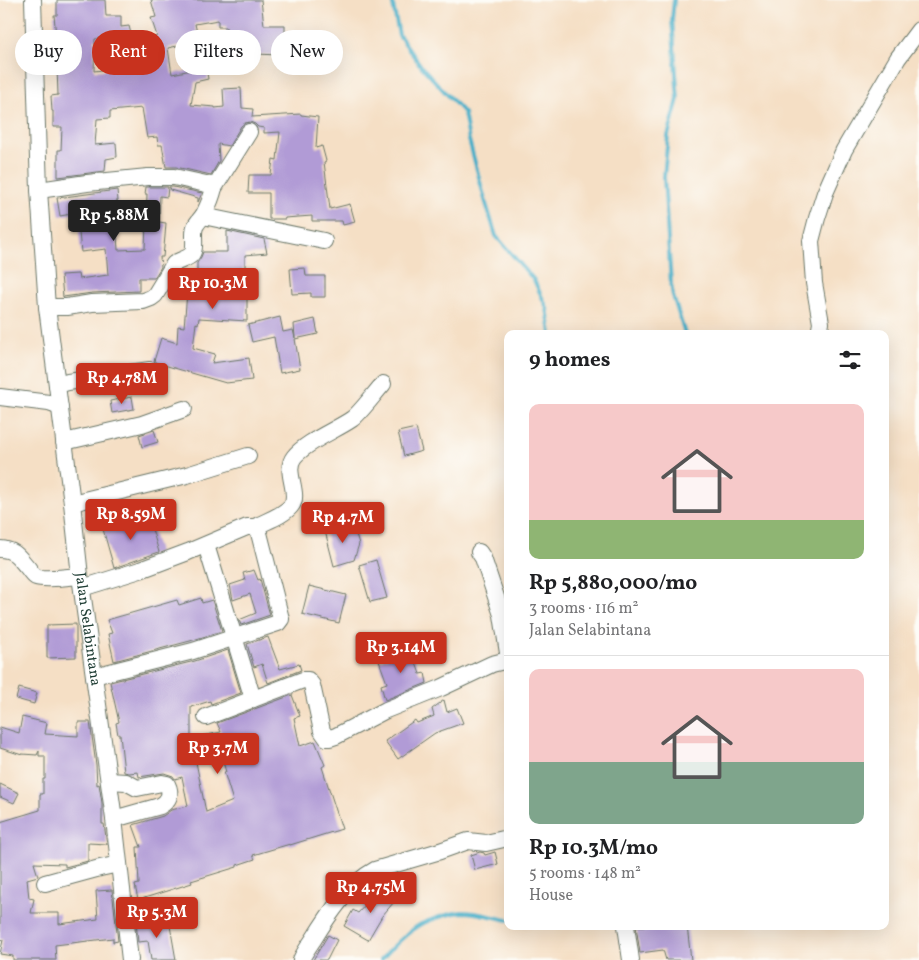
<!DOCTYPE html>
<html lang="en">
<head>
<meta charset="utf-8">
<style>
  :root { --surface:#fff; --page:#f2f2f2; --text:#202124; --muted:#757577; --line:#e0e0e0; --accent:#c8321e }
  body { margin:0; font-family:Vollkorn,serif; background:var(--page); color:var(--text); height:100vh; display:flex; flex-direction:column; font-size:19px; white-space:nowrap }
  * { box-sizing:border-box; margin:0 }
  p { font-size:16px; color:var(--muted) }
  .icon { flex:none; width:28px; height:28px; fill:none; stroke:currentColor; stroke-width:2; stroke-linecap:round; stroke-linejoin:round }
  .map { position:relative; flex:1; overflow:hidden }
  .drawer { position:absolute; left:504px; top:330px; width:385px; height:600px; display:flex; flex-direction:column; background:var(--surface); border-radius:10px; box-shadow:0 5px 20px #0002 }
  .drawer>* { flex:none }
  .hud { position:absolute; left:15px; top:30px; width:414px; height:45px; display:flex; gap:10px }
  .price { position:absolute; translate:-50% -42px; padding:0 11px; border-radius:5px; background:var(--accent); color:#fff; font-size:16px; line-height:32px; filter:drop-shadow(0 1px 2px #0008) }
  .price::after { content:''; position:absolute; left:50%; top:30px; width:15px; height:11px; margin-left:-8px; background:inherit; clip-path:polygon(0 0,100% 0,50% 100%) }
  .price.current { background:#222; color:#fff }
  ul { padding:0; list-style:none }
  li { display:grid; align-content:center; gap:10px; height:265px; padding:0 25px }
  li+li { border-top:1px solid var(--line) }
  li span { display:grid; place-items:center; height:155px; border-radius:10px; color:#555 }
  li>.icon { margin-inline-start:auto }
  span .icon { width:90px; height:90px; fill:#fffc; stroke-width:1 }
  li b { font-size:21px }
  h2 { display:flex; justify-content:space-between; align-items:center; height:60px; padding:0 25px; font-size:21px }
  .pill { padding:0 18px; border-radius:22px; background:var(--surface); box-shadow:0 5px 20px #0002; font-size:18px; line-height:45px }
  .pill.current { background:var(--accent); color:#fff }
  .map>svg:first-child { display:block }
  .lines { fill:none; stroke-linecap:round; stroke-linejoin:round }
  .stream { stroke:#49afc8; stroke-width:4 }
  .building { fill:#b19bd6; fill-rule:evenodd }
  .minor-casing { stroke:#6a7667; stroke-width:18 }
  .minor { stroke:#fff; stroke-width:16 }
  .labels { text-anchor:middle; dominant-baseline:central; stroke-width:4; stroke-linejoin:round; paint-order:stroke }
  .street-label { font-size:15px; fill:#1f3d34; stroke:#fdfcf7 }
</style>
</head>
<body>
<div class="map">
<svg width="919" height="960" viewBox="0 0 919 960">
  <rect width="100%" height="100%" fill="#fdfcf7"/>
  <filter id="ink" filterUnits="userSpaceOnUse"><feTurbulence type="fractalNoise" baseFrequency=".02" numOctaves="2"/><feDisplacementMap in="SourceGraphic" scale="10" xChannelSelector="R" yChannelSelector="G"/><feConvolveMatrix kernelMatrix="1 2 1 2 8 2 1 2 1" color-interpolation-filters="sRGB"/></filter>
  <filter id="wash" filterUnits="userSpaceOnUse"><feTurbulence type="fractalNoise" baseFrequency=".0096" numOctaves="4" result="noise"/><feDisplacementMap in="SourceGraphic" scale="20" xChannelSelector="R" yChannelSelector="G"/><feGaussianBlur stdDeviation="1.12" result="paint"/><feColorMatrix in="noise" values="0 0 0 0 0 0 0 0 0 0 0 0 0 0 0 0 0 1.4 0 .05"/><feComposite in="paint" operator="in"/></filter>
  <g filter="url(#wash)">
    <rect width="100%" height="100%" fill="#f5dfc5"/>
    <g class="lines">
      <g class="stream">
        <polyline points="392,0 399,35 421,66 464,113 469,140 485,200 496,236 534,280 547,308 551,334"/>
        <polyline points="674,0 672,19 677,87 678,99 668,136 664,177 671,284 673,296 685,334"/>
        <path d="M381,960C389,950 410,930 421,924C433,919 449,913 462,912C477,912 493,917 508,920"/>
      </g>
    </g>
    <g id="blocks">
      <g class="building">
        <path d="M57,0H105L106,16H121V27L129,26L134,46L157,36L151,18L156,17L151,0H261L264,25H285V38H279L278,55L257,54V57L227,58L226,27H218V20L195,24L199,41L168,48L172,74L206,67L208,79L195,82L191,105L215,107V108L224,107L223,89L241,88L242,108L253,109L252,117L301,114V115L318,117L316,148L322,146L326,161L324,162L330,209L350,204L355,222L343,225L342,221H312V216L285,218V219H269V193H248L249,175H271L273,159L277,160L280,132L264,133V128L258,127L255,124L250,122L245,123L241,126L229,146L218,144L219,161L211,175L176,167H166L162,145H158L157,137L147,138L142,108L110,111V118L97,119L95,145L116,143L117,157L106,159L105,171L58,177V150H61L62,127H53V111H52L51,96L58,95L57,67H55V47H57L54,15H57ZM119,36L121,68L94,71L95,39Z"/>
        <polygon points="146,187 168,187 167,197 160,196 159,222 166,223 165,236 163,257 160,257 161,267 154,278 139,278 139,291 92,293 63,297 61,275 78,274 79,279 108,275 106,249 81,252 77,213 60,216 57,198 117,190 118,201 116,201 118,221 116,221 118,250 145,249 147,194 145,194"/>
        <polygon points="169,187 173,187 202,193 198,202 198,198 170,190"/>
        <polygon points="227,231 264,239 267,253 245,255 245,268 243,268 245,295 247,295 247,321 199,318 198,324 196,323 193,348 215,354 212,363 249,358 252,380 226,383 157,363 154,361 161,338 177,343 178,326 184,327 187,293 184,292 186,273 197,274 197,263 201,257 203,252 227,252"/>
        <polygon points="305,268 306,276 325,276 325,297 311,297 311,293 292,294 290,269"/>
        <polygon points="280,317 283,332 293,330 295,338 294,324 315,319 318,334 295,339 300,369 280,373 274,337 252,342 248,325"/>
        <polygon points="132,397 134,409 112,413 110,401"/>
        <polygon points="416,428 422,451 404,456 398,432"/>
        <polygon points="154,430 158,442 142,447 139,435"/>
        <polygon points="148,516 159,552 114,568 103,529"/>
        <polygon points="353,524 359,544 354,560 334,566 325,531"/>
        <polygon points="376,560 387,598 370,602 359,565"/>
        <polygon points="254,570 258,580 260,579 270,615 241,625 239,620 256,613 250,594 233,600 230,585 245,580 243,573"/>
        <polygon points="309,586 346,595 339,623 302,614"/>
        <polygon points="201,598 202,603 212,600 222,631 190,641 114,661 108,634 112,633 107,620 177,600 179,605"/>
        <polygon points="76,624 76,657 47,658 47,625"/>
        <polygon points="268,637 280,669 299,664 301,670 268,683 262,664 254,667 247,644"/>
        <polygon points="411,649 420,674 425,673 427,683 385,700 381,685 387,683 379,661"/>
        <path d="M228,650L241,693L211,704L210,701L191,707V738L221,732L217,723L292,695L300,716L294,718L300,746L315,741L325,765L322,767L342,829L290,845V844L253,855L255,859L237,865V867L191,881L192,883L138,900L135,885L139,884L137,847H141L133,825L163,816L171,810L188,806L182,777L175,779L173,776L164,773L139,777L138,772L129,773L124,772L120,735H118L116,723L119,722L110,682L195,661ZM218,745L226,772H224L233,801L206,812L194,752Z"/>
        <polygon points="19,688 37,693 34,704 16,699"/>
        <polygon points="444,700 447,712 457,708 463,723 435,733 398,759 385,741 415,720 417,723 434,716 432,709"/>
        <polygon points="22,717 47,723 45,734 78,736 78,722 90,722 96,765 97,785 99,784 102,803 102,824 104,824 107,844 88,843 88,861 65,867 65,864 34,863 38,876 27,879 29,898 34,899 31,913 59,913 59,924 98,919 96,891 112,890 118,941 113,942 113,938 55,945 56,960 13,960 13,956 0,954 3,940 0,939 0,822 40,810 40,794 43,794 43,779 45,779 45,756 39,756 39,751 37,755 22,754 22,755 0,748 0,727 19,733"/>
        <polygon points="0,784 19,793 14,803 0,797"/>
        <polygon points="480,852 484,853 485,855 495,852 498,864 475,870 471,855"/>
        <polygon points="392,888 400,895 382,916 368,940 344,926 353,910 358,913 377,892 383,898"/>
        <polygon points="146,919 147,924 169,920 176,960 151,960 148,941 138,942 136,921"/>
        <polygon points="636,926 687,926 691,960 666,960 663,950 640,953"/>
        <polygon points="328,935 337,940 327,960 313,960"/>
      </g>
    </g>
  </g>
  <g filter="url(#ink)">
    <use href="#blocks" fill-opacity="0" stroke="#6a7667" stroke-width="1"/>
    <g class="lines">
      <defs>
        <g id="minor">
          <path id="s1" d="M33,0L39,190L47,307L72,503L80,576L114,819L130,960"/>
          <polyline points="39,190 87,183 148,177 174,177 206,184 211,185 214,188"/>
          <polyline points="203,216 324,241"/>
          <path d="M47,307H67L92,303L143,301L151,298L155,295L174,264C179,260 187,259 191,255C197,248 192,235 195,227C197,222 201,219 204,214C208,206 212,197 214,188L249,132"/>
          <polyline points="819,334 821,323 814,283 811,241 817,218 825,193 844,150 898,58 919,30"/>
          <polyline points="57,385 68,382 150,370"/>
          <polyline points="0,397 49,403 60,407"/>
          <polyline points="64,442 142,424 184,409"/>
          <polyline points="72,503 187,475 248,456"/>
          <path d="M255,527C266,521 283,516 291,506C301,494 283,471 294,457C306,442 336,430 352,419C361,412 374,394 383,384"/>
          <polyline points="206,545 253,699"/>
          <path d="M0,549C16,550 18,557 28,568C30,571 33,575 36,577C45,580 70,577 80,576"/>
          <polyline points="479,552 483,558 502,615 508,653"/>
          <polyline points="82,588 140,570 188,552 247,527 255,527 259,533 281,619 278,623 193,651 94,676"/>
          <polyline points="206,717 303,680 308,680 312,685 322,731 327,738 330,738 336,736 386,710 441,688 492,664 508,660"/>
          <path d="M109,781L126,782L137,788L162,783L167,784C172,794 169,801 160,806L114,819"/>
          <polyline points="45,883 100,868 119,864"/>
          <polyline points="626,926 631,960"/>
          <path d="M301,960C304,953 309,946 313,940C329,914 349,884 375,870L440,851L468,841L486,843L508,838"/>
        </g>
      </defs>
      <use href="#minor" class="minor-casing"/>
      <use href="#minor" class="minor"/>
    </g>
  </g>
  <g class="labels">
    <g class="street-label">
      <text stroke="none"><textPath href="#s1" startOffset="632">Jalan Selabintana</textPath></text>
    </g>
  </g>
</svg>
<b class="price current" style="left:114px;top:242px">Rp 5.88M</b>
<b class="price" style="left:213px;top:310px">Rp 10.3M</b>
<b class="price" style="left:122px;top:405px">Rp 4.78M</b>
<b class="price" style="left:131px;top:541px">Rp 8.59M</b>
<b class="price" style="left:343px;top:544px">Rp 4.7M</b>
<b class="price" style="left:401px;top:674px">Rp 3.14M</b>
<b class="price" style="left:218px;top:775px">Rp 3.7M</b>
<b class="price" style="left:371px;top:914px">Rp 4.75M</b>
<b class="price" style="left:157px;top:939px">Rp 5.3M</b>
<div class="hud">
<a class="pill">Buy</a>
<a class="pill current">Rent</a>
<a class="pill">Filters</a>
<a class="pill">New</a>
</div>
<section class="drawer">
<h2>9 homes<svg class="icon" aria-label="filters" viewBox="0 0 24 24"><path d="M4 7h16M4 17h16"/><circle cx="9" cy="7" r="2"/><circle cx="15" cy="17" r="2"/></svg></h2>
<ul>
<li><span style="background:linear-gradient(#f6c9c9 75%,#8fb573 0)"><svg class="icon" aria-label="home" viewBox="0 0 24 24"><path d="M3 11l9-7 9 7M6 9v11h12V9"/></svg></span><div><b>Rp 5,880,000/mo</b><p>3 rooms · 116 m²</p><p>Jalan Selabintana</p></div></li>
<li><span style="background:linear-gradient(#f6c9c9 60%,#7fa58c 0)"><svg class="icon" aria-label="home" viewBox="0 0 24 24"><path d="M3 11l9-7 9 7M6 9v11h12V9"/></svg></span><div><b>Rp 10.3M/mo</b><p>5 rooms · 148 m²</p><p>House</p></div></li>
</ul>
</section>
</div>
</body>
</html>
